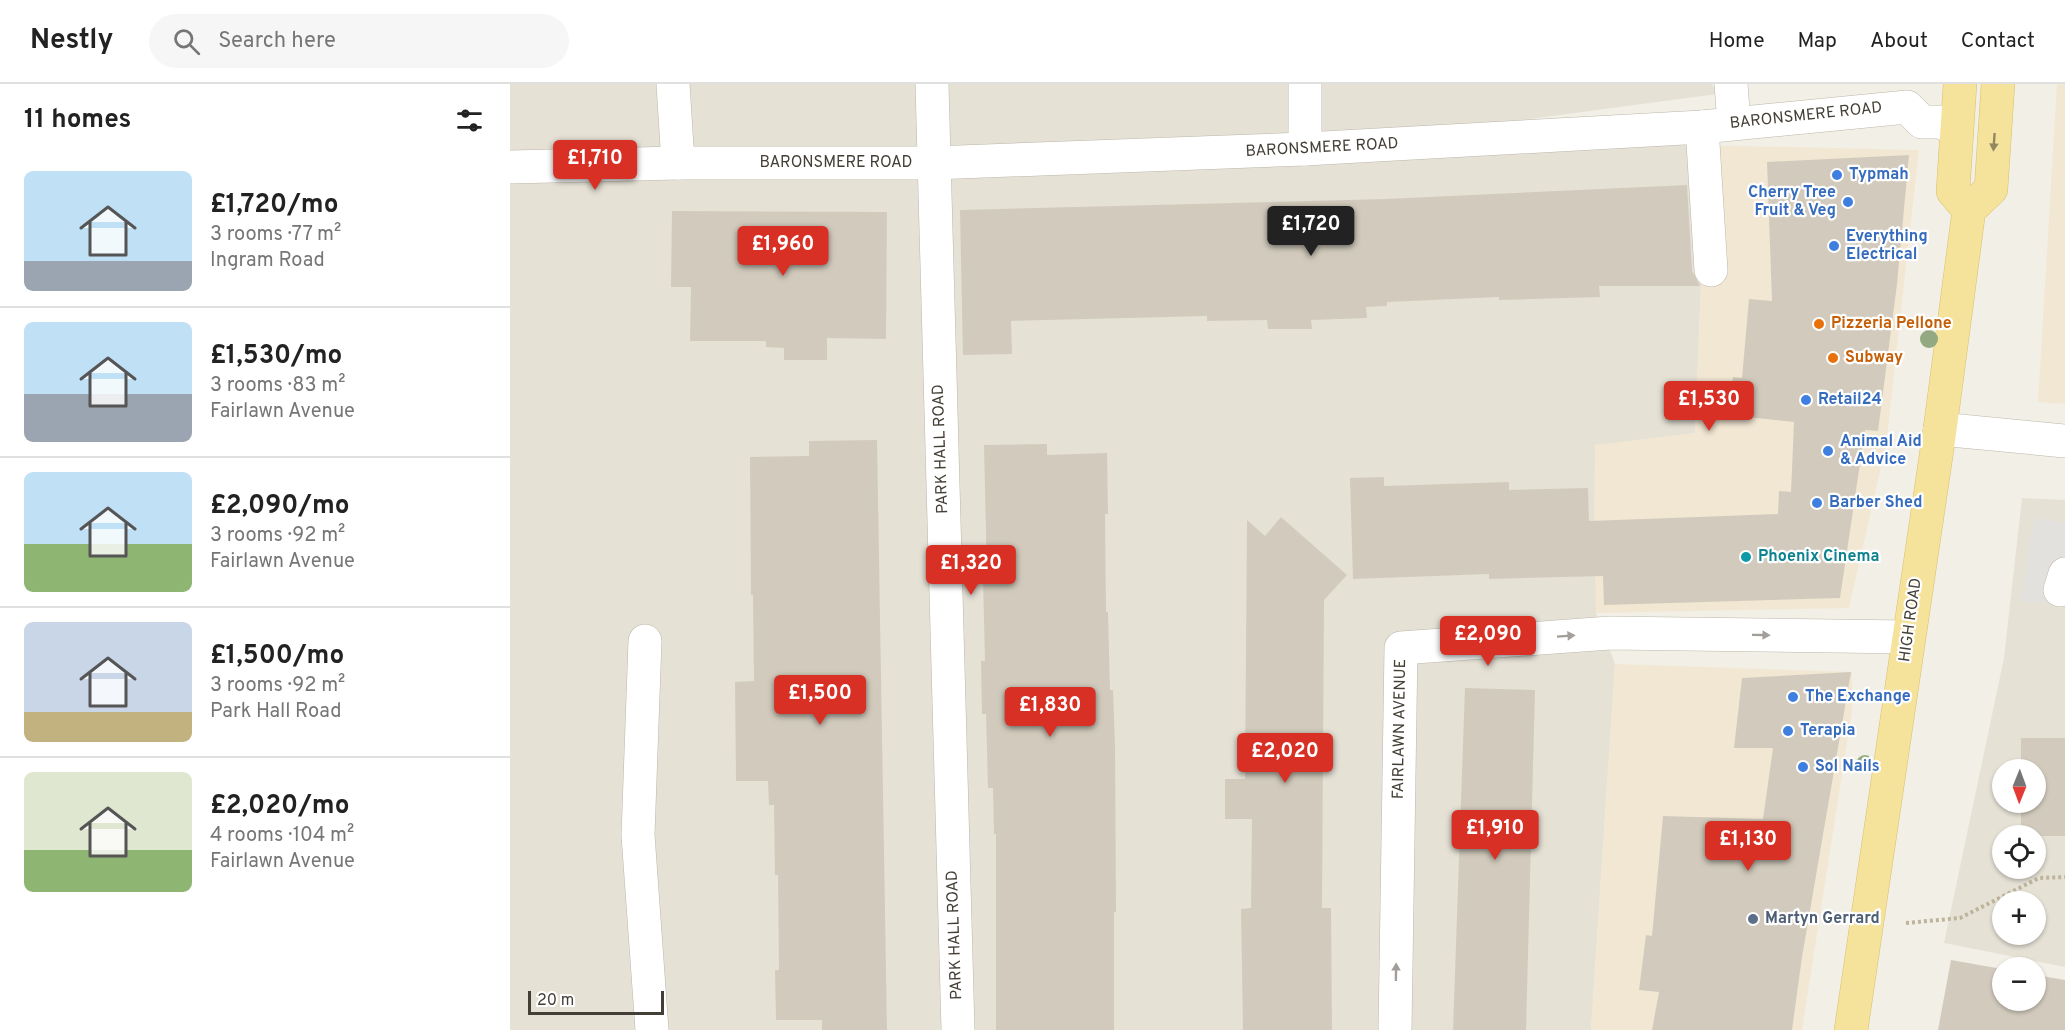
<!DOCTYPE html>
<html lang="en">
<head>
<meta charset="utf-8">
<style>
  :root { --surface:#fff; --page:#f6f6f6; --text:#222; --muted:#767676; --line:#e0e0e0; --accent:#d93025 }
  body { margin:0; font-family:Overpass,sans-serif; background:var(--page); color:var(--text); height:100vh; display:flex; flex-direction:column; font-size:22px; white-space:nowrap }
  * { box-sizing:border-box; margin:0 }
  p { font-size:20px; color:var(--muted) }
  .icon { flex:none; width:33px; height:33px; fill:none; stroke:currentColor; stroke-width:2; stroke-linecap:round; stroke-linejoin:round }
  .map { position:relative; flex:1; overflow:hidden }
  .drawer { display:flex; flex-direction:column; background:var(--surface); width:510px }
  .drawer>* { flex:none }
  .needle { width:39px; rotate:181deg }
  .buttons { position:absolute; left:1482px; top:675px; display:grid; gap:12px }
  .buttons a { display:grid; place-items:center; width:54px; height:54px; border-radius:50%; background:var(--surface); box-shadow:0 2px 4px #0004; font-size:30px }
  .scale { position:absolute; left:18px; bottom:15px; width:136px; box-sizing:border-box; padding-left:6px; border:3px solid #443f36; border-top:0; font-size:16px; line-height:21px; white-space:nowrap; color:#443f36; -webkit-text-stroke:4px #fff; paint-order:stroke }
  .price { position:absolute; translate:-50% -51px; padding:0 14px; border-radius:6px; background:var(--accent); color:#fff; font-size:20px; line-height:39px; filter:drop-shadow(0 2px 3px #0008) }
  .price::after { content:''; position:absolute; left:50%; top:36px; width:18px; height:14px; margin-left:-9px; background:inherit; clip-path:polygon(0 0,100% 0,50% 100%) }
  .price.selected { background:#222; color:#fff }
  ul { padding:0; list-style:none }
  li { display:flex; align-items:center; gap:18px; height:150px; padding:0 24px }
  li+li { border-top:2px solid var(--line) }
  li span { display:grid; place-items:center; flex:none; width:168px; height:120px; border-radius:9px; color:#555 }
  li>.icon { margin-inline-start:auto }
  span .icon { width:72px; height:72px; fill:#fffc; stroke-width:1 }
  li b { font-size:26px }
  h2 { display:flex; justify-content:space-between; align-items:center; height:72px; padding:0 24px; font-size:26px }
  header { display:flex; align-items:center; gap:36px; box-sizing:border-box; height:84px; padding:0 30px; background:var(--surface); border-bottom:2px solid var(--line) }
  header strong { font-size:28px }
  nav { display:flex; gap:33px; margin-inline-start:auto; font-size:21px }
  .search { width:420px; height:54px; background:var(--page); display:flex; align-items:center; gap:15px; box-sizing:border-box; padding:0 21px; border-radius:33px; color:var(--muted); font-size:22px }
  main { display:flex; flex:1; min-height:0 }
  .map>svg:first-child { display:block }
  .residential { fill:#e5e1d5; fill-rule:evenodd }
  .commercial { fill:#f2e7d3 }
  .parking { fill:#e3e1de }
  .building { fill:#d2cbbd }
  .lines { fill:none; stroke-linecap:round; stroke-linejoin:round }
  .minor-casing { stroke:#bcb7aa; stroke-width:34 }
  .major-casing { stroke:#d9c06d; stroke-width:34 }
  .path { stroke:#bdb49c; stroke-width:4; stroke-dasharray:3 3; stroke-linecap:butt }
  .minor { stroke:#fff; stroke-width:33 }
  .major { stroke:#f5e29b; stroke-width:33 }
  .tree { fill:#92a981 }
  .oneway { fill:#948863 }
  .oneway2 { fill:#a29f9a }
  .shop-dot { fill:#3f7fe0; stroke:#fff; stroke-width:2 }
  .food-dot { fill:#e8710a; stroke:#fff; stroke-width:2 }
  .culture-dot { fill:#0f9aa8; stroke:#fff; stroke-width:2 }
  .service-dot { fill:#5c6f8a; stroke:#fff; stroke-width:2 }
  .labels { text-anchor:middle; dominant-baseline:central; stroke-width:4.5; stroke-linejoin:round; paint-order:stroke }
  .street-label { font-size:16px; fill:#443f36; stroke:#fff }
  .shop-label { font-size:16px; font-weight:bold; fill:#366cbe; stroke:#fff; text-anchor:start }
  .food-label { font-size:16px; font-weight:bold; fill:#c56008; stroke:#fff; text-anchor:start }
  .culture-label { font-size:16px; font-weight:bold; fill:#0d838f; stroke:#fff; text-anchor:start }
  .service-label { font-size:16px; font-weight:bold; fill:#4e5e75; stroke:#fff; text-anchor:start }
</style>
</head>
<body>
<header>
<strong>Nestly</strong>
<div class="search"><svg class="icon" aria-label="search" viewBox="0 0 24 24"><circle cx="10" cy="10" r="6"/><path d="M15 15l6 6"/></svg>Search here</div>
<nav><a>Home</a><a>Map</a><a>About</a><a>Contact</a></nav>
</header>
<main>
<section class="drawer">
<h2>11 homes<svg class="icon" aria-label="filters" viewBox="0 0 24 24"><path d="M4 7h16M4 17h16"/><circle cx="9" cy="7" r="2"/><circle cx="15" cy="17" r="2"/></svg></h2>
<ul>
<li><span style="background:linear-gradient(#bfe0f5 75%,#9aa5b1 0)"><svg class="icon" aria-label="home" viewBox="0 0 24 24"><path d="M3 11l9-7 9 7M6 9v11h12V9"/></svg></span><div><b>£1,720/mo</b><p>3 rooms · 77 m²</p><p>Ingram Road</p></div></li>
<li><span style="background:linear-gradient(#bfe0f5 60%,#9aa5b1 0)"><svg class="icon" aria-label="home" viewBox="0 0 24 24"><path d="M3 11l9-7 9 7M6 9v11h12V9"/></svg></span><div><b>£1,530/mo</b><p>3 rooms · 83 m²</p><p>Fairlawn Avenue</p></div></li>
<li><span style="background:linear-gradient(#bfe0f5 60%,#8fb573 0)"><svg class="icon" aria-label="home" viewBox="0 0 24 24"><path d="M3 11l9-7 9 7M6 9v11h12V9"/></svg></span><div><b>£2,090/mo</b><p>3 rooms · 92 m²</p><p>Fairlawn Avenue</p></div></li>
<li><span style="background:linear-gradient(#c9d6e8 75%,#c2b280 0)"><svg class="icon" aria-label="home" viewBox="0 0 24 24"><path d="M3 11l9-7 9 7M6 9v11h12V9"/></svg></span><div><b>£1,500/mo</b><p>3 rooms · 92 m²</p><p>Park Hall Road</p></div></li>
<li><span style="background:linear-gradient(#dfe7d0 65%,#8fb573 0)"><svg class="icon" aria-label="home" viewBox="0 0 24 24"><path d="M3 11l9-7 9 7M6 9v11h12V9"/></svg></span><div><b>£2,020/mo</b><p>4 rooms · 104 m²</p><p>Fairlawn Avenue</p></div></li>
</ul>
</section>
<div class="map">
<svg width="1555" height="946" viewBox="0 0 1555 946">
  <rect width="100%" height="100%" fill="#f2efe6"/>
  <g class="residential">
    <polygon points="0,0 1202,0 1207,10 802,64 1184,61 1192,175 1185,349 1085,362 1086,529 1105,580 1081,946 0,946"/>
    <path d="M1512,414L1555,416V883L1434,859L1494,574ZM1492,686H1526V718H1492ZM1492,752H1526V784H1492ZM1492,818H1526V850H1492Z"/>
  </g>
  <g class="commercial">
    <polygon points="1547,0 1555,0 1555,320 1528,318"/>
    <polygon points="1184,61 1409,66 1376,361 1339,524 1086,529 1084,435 1085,361 1185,349 1192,175"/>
    <polygon points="1105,580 1342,588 1342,626 1292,946 1081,946"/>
  </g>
  <polygon class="parking" points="1524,434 1555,439 1555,519 1511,518"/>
  <g class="building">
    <polygon points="1399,71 1387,200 1368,347 1355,346 1330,514 1094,521 1093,492 979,495 979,490 843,495 840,394 874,393 874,402 999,398 999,406 1078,404 1079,437 1268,430 1269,407 1281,408 1284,338 1218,331 1223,293 1232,294 1239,215 1262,217 1257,78"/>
    <polygon points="1177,101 1182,187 1190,202 1089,202 1090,213 989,216 989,213 877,218 877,222 856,223 857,234 801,236 802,245 758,245 757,236 697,237 697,232 501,237 502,270 453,271 450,126 876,115"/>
    <polygon points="162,127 377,128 376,255 317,254 317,276 274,276 274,264 256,263 256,257 180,257 181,203 161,203"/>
    <polygon points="367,356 377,946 312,946 312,936 266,936 265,886 269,886 268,791 265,791 264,721 259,721 258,697 226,697 225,598 244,597 243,511 241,511 240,373 299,372 299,357"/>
    <polygon points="537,360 537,371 597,369 598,430 595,430 596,528 598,528 600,606 603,606 605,663 606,828 604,828 604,946 486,946 486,750 484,750 483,704 478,704 476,630 472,630 471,577 475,577 473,494 477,494 474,361"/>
    <polygon points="771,433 837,491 814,516 812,824 821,824 822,946 733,946 731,825 741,824 742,735 715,735 715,695 735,695 737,436 755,452"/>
    <polygon points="1341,588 1292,873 1282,946 1142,946 1149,908 1129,906 1136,851 1142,852 1153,732 1253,735 1263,664 1224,664 1232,594"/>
    <polygon points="955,604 1025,606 1016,946 943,946"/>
    <polygon points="1511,654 1555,654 1555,752 1511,752 1511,718 1526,718 1526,686 1511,686"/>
    <polygon points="1441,876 1492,885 1492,916 1526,916 1526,891 1555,896 1555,946 1428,946"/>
  </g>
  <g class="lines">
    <defs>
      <g id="minor">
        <polyline points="163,0 168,79"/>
        <polyline points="422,0 448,946"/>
        <polyline points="1221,0 1224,39"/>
        <polyline points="1192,43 1201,186"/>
        <polyline points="795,65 795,0"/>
        <polyline points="0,83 168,79 423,79 795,65 1192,43 1397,23 1412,38 1431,38 1446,46"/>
        <polyline points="1430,345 1555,357"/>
        <polyline points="1550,506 1555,490"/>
        <polyline points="135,557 128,751 142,946"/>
        <polyline points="885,946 891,564 1100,549 1398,553"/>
      </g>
      <g id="major">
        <polyline points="1450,0 1443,107 1459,126"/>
        <polyline points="1341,946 1430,345 1459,126 1481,105 1488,0"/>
      </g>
    </defs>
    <use href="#minor" class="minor-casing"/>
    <use href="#major" class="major-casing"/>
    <polyline class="path" points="1396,839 1450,834 1529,794 1555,793"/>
    <use href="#minor" class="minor"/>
    <use href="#major" class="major"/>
  </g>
  <g class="tree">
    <circle cx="1419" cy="255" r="9"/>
    <circle cx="1355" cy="680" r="9"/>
  </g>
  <defs><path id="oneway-solid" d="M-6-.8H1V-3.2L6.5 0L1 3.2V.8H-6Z" transform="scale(1.5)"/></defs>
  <use class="oneway" href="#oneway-solid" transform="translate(1484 58) rotate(94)"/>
  <g class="oneway2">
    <use href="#oneway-solid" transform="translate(1251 551) rotate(1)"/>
    <use href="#oneway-solid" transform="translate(1056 552) rotate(-4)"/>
    <use href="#oneway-solid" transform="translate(886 888) rotate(-89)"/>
  </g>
  <g class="shop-dot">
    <circle cx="1327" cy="91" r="6"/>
    <circle cx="1338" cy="118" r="6"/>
    <circle cx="1324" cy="162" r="6"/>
    <circle cx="1296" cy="316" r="6"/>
    <circle cx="1318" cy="367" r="6"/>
    <circle cx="1307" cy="419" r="6"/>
    <circle cx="1283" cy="613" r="6"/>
    <circle cx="1278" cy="647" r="6"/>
    <circle cx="1293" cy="683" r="6"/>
  </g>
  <g class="food-dot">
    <circle cx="1309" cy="240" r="6"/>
    <circle cx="1323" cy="274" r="6"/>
  </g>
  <circle class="culture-dot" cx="1236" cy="473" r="6"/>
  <circle class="service-dot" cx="1243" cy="835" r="6"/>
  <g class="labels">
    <g class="street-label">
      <text transform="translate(1296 32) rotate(-6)">BARONSMERE ROAD</text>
      <text transform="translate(812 64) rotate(-3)">BARONSMERE ROAD</text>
      <text x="326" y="79">BARONSMERE ROAD</text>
      <text transform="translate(431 365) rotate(-92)">PARK HALL ROAD</text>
      <text transform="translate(1401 536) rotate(-82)">HIGH ROAD</text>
      <text transform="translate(890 645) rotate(-89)">FAIRLAWN AVENUE</text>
      <text transform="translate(445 851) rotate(-92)">PARK HALL ROAD</text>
    </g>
    <g class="shop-label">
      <text x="1339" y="91">Typmah</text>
      <text x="1326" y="109" text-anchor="end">Cherry Tree<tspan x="1326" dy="18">Fruit &amp; Veg</tspan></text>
      <text x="1336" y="153">Everything<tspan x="1336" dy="18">Electrical</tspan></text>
      <text x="1308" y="316">Retail24</text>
      <text x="1330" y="358">Animal Aid<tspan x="1330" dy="18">&amp; Advice</tspan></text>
      <text x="1319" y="419">Barber Shed</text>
      <text x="1295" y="613">The Exchange</text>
      <text x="1290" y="647">Terapia</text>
      <text x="1305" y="683">Sol Nails</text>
    </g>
    <g class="food-label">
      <text x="1321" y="240">Pizzeria Pellone</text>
      <text x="1335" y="274">Subway</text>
    </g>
    <g class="culture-label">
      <text x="1248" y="473">Phoenix Cinema</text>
    </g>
    <g class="service-label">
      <text x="1255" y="835">Martyn Gerrard</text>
    </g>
  </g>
</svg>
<div class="buttons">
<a><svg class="needle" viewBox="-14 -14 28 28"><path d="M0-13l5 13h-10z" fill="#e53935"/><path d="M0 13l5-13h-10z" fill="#767676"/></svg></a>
<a><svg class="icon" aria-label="locate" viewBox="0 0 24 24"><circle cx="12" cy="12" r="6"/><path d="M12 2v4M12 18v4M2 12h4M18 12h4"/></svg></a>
<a>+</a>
<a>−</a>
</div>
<div class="scale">20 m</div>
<b class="price" style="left:85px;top:107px">£1,710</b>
<b class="price selected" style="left:801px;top:173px">£1,720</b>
<b class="price" style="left:273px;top:193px">£1,960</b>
<b class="price" style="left:1199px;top:348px">£1,530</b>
<b class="price" style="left:461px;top:512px">£1,320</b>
<b class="price" style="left:978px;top:583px">£2,090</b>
<b class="price" style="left:310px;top:642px">£1,500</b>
<b class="price" style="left:540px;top:654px">£1,830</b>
<b class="price" style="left:775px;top:700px">£2,020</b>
<b class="price" style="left:985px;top:777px">£1,910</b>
<b class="price" style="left:1238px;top:788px">£1,130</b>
</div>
</main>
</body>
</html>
